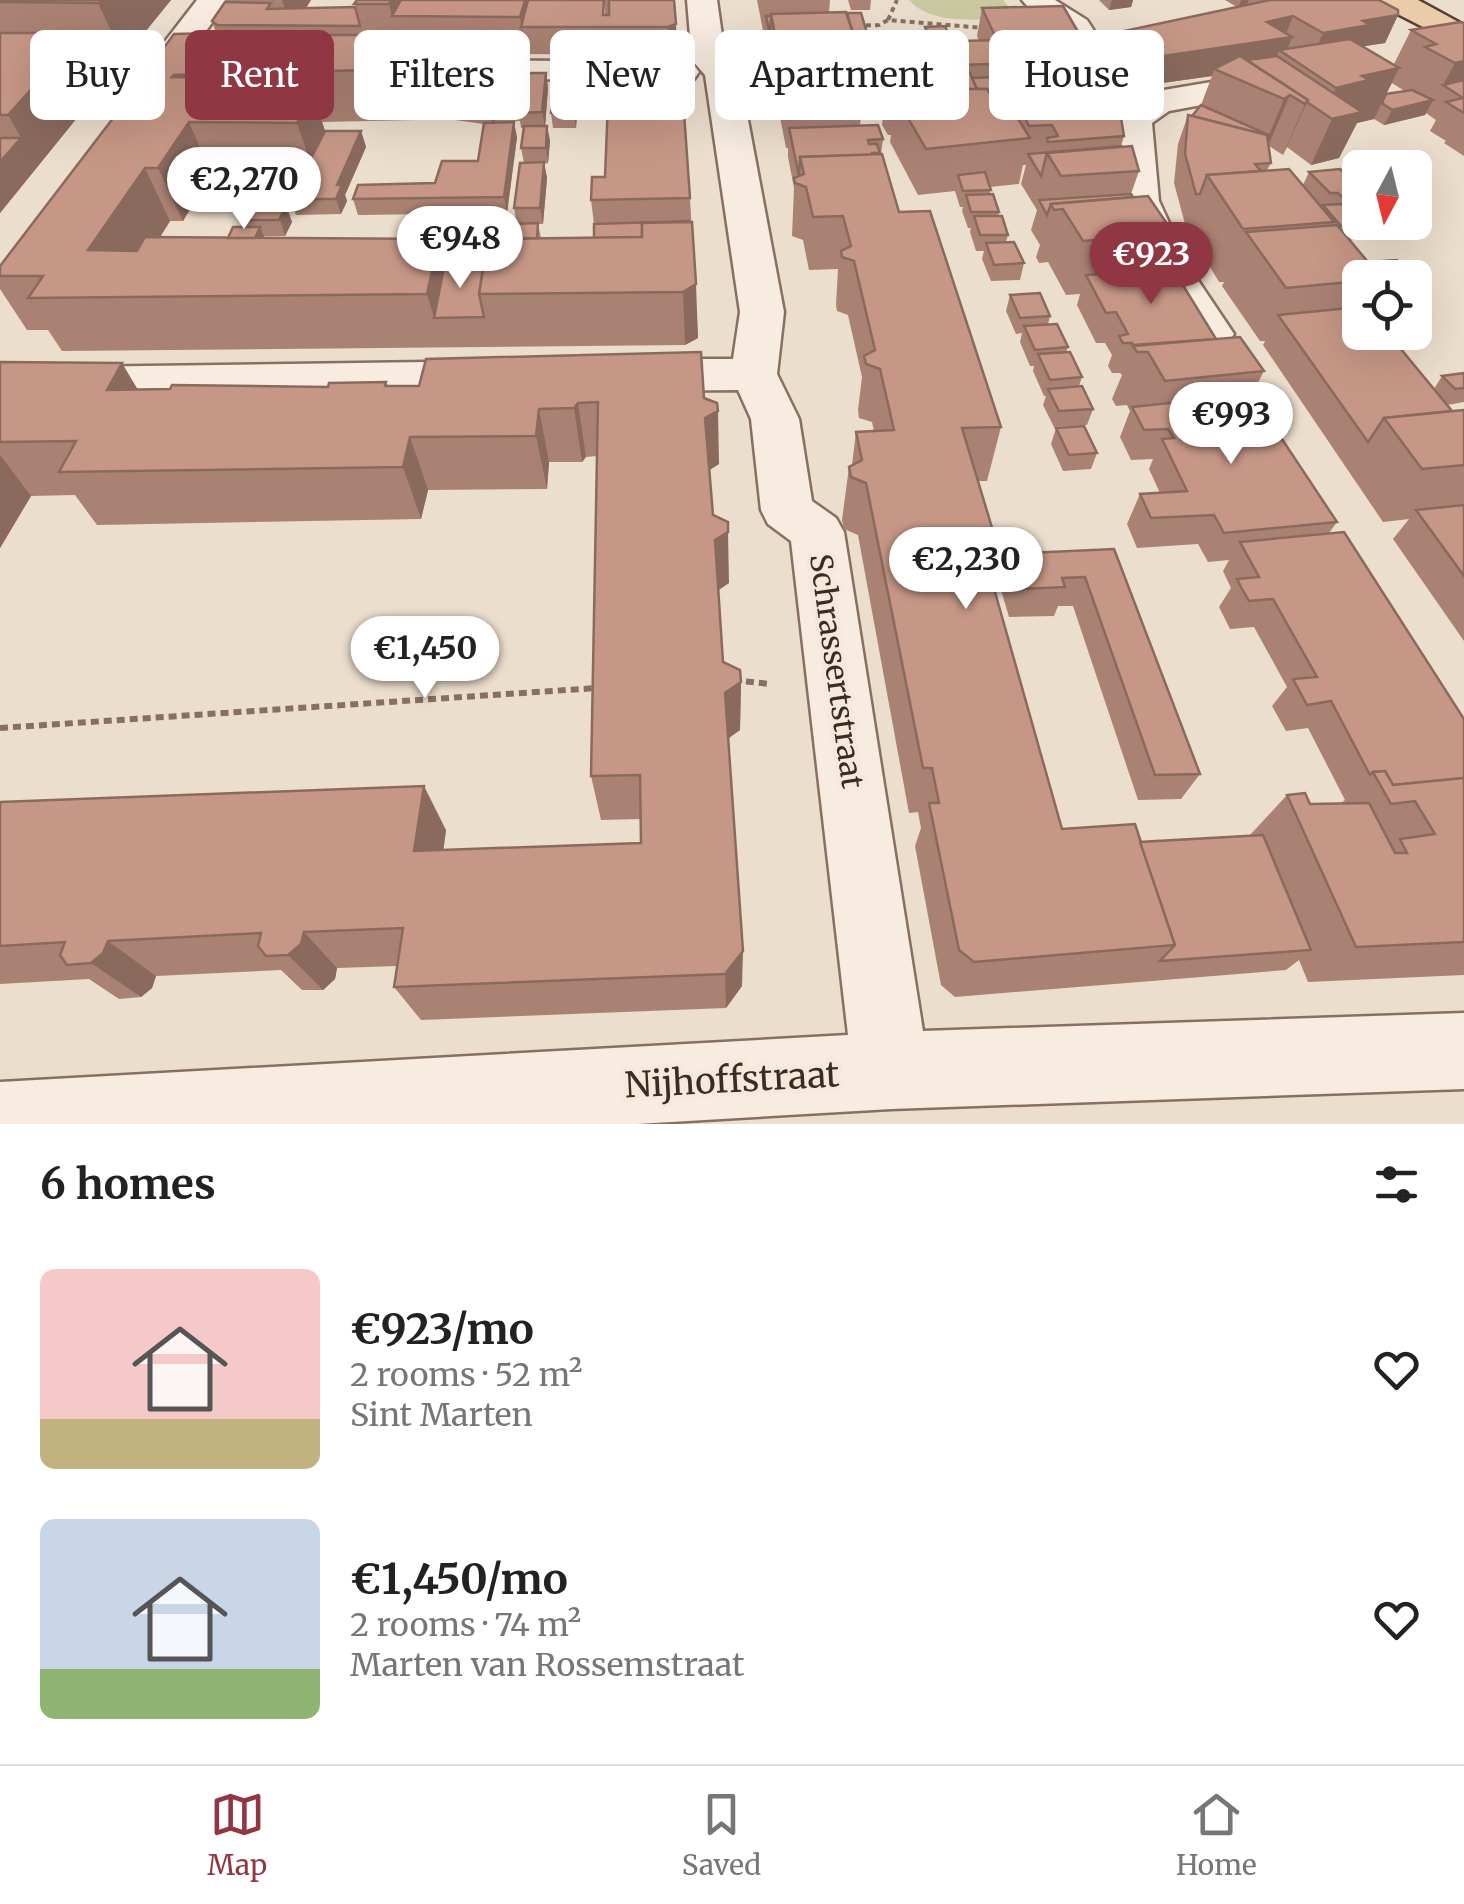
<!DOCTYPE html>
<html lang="en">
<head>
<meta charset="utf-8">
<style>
  :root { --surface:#fff; --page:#f6f6f6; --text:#222; --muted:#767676; --line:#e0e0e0; --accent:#913744 }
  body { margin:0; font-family:Merriweather,serif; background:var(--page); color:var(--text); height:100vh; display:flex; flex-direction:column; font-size:38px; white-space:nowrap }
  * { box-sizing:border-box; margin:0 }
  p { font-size:32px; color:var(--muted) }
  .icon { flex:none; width:55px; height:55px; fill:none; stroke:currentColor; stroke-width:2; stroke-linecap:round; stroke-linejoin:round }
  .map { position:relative; height:1124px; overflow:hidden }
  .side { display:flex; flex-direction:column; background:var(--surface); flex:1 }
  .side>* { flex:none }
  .hud { position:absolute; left:30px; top:30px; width:1405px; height:90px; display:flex; gap:20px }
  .needle { width:65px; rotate:187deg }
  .tools { position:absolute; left:1342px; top:150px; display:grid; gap:20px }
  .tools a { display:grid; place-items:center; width:90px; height:90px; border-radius:15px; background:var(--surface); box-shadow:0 10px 40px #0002; font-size:50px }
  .price { position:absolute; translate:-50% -85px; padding:0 22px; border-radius:35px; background:#fff; color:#222; font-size:32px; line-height:65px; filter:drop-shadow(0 2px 5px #0008) }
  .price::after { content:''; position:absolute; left:50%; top:60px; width:30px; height:22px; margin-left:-15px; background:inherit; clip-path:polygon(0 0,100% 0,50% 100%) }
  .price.selected { background:var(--accent); color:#fff }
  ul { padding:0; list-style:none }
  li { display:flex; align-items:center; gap:30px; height:250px; padding:0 40px }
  li span { display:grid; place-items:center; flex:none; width:280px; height:200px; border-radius:15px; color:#555 }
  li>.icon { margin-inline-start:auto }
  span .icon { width:120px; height:120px; fill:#fffc; stroke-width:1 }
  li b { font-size:42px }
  h2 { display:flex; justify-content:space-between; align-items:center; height:120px; padding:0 40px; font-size:42px }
  .tag { padding:0 35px; border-radius:15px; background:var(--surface); box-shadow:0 10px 40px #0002; font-size:35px; line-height:90px }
  .tag.selected { background:var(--accent); color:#fff }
  .tab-bar { display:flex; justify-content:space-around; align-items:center; height:140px; border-top:2px solid var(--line); background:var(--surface); font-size:28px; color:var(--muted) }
  .tab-bar a { display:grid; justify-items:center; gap:5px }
  .tab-bar .selected { color:var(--accent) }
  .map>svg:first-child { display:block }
  .green { fill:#c9c8a1 }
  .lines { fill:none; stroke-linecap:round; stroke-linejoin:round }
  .minor-casing { stroke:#877061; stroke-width:5 }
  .major-casing { stroke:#564035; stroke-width:5 }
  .path-far1 { stroke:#877061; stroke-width:4; stroke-dasharray:5 4; stroke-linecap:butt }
  .path { stroke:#877061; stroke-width:6; stroke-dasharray:8 5; stroke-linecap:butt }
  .minor { fill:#f7ecdf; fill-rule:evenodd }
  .major { fill:#eacca9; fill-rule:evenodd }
  .wall { fill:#aa8273; fill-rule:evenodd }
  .shaded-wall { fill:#8b6a5e }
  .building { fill:#c69786; stroke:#8b6a5e; stroke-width:2.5 }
  .labels { text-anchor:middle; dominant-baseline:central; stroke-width:9; stroke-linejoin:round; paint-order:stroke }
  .street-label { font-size:30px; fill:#3a2b23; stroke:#f4e9db }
  .near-street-label { font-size:35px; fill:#3a2b23; stroke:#f4e9db }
</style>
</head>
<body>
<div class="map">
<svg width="1464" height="1124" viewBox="0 0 1464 1124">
  <rect width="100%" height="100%" fill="#ecdecc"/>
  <path class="green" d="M909,0H1003L1017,17C984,19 933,27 909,0Z"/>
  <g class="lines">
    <defs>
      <g id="minor">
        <polygon points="197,0 228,0 187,58 234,61 239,68 234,75 173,78 158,97 146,100 134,97 129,90 138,77 0,76 0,56 153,57"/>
        <polygon points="687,0 717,0 725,57 739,72 784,312 777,374 799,419 812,501 836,518 844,532 923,1031 1464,1013 1464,1089 891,1109 637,1124 0,1124 0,1082 848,1035 791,541 768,524 761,510 751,419 738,390 627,391 610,386 604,375 610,364 627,359 733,359 740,312 705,75 692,60"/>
        <polygon points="1022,0 1055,0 1087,20 1139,99 1158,91 1277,71 1289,74 1294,81 1289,88 1277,91 1169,111 1152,123 1159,201 1191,270 1234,334 1227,344 1211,348 1195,344 1149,270 1119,201 1116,119 1064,33 1042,23"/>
        <polygon points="448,60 682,62 694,65 699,72 694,79 682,82 436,77 431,70 436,63"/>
        <polygon points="496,361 513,366 520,377 513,388 496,393 0,400 0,368"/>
      </g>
      <polygon id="major" points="1380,0 1418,0 1464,25 1464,48 1384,7"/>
    </defs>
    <use href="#minor" class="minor-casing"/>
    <use href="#major" class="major-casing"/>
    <g class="path-far1">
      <polyline points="888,20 897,0"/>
      <polyline points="857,26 879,25 888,20 983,28"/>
    </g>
    <g class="path">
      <polyline points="733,680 770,684"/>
      <polyline points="0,728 597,688"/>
    </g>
    <use href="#minor" class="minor"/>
    <use href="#major" class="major"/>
  </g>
  <g class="wall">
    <polygon points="0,0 171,0 132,48 121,52 86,52 102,87 0,213"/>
    <path d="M225,0H311L306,8L355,7L357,0L605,15V0H674L677,51L669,55L521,54L524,74L546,73L548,88L545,126H547L550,141L548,163L544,164L547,178L543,224H538L541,238H594V224L591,200L690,198L698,338L685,345L62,351L48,330H27L0,289V266L147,74L146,72L216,33L212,21L225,2ZM422,54H447V57H422ZM417,120H455L483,124L478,161L435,183L353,199L358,215L507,213L517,137L494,122L520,121L521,128H524L521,148L524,163L514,208L517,224L511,239L484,262H445L439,239L264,238V236H285L292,222L288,211L292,203L296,215L341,214L347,201L345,195L366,147L361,131H325L322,122ZM211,174H268L240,220L243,227L228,238L160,237L170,221H183ZM295,175H303L298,184Z"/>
    <path d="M757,0H830L829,12L867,33L865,55L886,54L885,52L886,37L927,53L923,42L925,27L952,42L979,41L977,36L982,8L1080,35L1079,40L1116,64L1110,86L1115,112L1124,136L1121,146L1139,171L1131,194L1133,197L1174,234L1161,269L1216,339L1264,371L1252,394L1337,522L1329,533L1464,719V975L1308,982L1299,960L1286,970L955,997L941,985L915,846L921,828L918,812L909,813L858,535L844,529L842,520L849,467L852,465L856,432L874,431L872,422L859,418L858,410L862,377L848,315L837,311L836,305L838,269L809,270L803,240L792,236L794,188L788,157V148H786ZM1021,91L1027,106L1025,116H1021L1022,114L1003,104L1004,92ZM890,104L892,108L884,109L882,125L888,135H891L890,142L918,195L955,191L960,207H963L962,211L968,228H971L970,232L976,251H984L982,259L991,281L1020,280L1024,263L1006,242L1008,235L998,216L999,212L990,194V187L1019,184L1023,165H1026L1021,184L1037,210L1031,230L1040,245L1036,257L1039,263L1048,262L1066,295L1080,294L1077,305L1096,343H1105L1112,355L1108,366L1112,373H1120L1122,375L1112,399L1116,406L1127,405L1130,411L1120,437L1131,460L1153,459L1149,469L1160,493L1140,494L1127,524L1137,548L1198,544L1208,562L1229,560L1223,571L1231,588L1219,607L1230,629L1254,627L1287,687L1272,706L1286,731L1308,728L1345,800L1341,803L1310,804L1287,795L1250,835L1140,842L1062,829L985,557L993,531L978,481H987L1001,427L899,212L881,154L883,139L860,125L861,116L858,105Z"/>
    <polygon points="848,0 871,0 870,10 851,10"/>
    <polygon points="1099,0 1133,0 1131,7 1109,10"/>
    <path d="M1225,0H1379L1398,15L1385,43L1363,46L1394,64L1411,30L1464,23V156L1444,143L1446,141L1430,131L1436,120L1426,113L1425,115L1384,125L1374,119L1357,123L1339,158L1311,165L1287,147L1283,155L1269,146L1271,163L1267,170L1303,185L1309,172L1360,189V218L1354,219L1359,224L1351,240L1368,262L1412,277L1360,278V332H1415V302L1430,318L1411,348L1401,349L1434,389L1442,376L1464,373V402L1447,405L1452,411L1464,410V641L1393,539L1409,519L1383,522L1263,345L1265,341H1260L1222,286L1224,282H1219L1187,228L1188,224H1185L1174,183L1178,144L1188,115L1192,116L1201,105L1212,76L1134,87L1116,59L1124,31L1237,7ZM1392,83L1403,90L1402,91L1386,94Z"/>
    <polygon points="579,88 576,128 553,128 551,113"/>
    <polygon points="1010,295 1050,316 1048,324 1068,347 1066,352 1082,377 1079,386 1093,409 1087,425 1054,427 1043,405 1046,396 1044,396 1033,371 1034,366 1030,366 1020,342 1022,333 1016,334 1006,311"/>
    <polygon points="0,362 138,389 328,387 386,382 388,386 704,398 719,464 710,470 713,515 729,583 718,590 723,662 741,682 740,730 729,738 742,986 726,1008 421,1020 394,987 397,966 337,968 335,979 323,990 302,990 281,970 156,976 152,988 141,997 119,999 89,979 0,984 0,802 446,830 443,850 641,843 641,819 601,820 591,776 597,456 586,457 582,462 549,462 547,489 428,490 421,519 97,525 75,495 31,496 0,548"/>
    <polygon points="1056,428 1097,453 1091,469 1063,471 1051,444"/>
    <polygon points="1114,549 1200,774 1181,799 1138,800 1073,606 1058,606 1054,616 1009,617 999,583 1008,554"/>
  </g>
  <g class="shaded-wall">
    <polygon points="107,0 171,0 132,48 121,52 98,3"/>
    <polygon points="282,0 311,0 295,25 290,25"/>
    <polygon points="391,0 416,0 392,16 389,4"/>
    <polygon points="525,0 528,0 521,27 526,54 520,17"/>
    <polygon points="1112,0 1133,0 1131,7 1109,10"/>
    <polygon points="1241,0 1249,0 1246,6 1238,8"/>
    <polygon points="1398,15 1385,43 1360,47 1311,61 1323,33 1363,21"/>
    <polygon points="1293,16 1284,39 1292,37 1286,54 1279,50 1272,67 1214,69 1212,76 1134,87 1143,59 1267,22"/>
    <polygon points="676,24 677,51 669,55 668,27"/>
    <polygon points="417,35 429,85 410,91 417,120 405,69"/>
    <polygon points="518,36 526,86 520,113 512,70"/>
    <polygon points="78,37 102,87 0,213 0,162 21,138 8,115"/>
    <polygon points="1464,61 1464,105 1463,98 1443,85 1455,63"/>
    <polygon points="1399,68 1374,119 1357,123 1339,158 1311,165 1332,119 1324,114 1336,88 1362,76"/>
    <polygon points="485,70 495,121 493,125 484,74"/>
    <polygon points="546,73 548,88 545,128 542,112"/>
    <polygon points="577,73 579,88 576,128 574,112"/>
    <polygon points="313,95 330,146 315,175 297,123"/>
    <polygon points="1290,95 1268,146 1263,145 1269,135 1284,99"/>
    <polygon points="1308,100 1285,151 1283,155 1305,104"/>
    <polygon points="1433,100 1425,115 1384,125 1392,110"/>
    <polygon points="189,122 211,174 183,221 158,168"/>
    <polygon points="514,122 517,137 507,213 504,197"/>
    <polygon points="547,126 550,141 548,163 546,148"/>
    <polygon points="361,131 366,147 345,195 347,201 341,214 336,199 337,185"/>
    <polygon points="544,162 547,178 543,224 540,208"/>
    <polygon points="145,168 170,221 123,297 88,250"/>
    <polygon points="294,172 299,188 290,199 292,203 288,211 292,222 285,236 276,206"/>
    <polygon points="260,227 267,243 242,264"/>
    <polygon points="439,239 453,292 434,318 427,294"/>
    <polygon points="696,284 698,338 685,345 683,292"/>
    <polygon points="122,363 154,417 107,390"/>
    <polygon points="578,403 586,457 582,462 574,408"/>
    <polygon points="539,409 549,462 547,489 536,436"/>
    <polygon points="718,411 719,464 707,471 705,418"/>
    <polygon points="410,437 428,490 421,519 403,467"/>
    <polygon points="0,455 31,496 0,548"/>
    <polygon points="728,532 729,583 716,592 715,540"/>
    <polygon points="741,682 740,730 726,740 725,693"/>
    <polygon points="424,786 446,830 438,891 414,851"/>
    <polygon points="304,932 337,968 335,979 323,990 288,955"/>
    <polygon points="108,941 156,976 152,988 141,997 91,963"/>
    <polygon points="743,951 742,986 726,1008 725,974"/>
  </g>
  <g class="building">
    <polygon points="0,0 107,0 98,3 0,2"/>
    <polygon points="357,0 391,0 389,4 354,4"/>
    <polygon points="401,0 525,0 520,17 392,16"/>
    <polygon points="528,0 604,0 603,15 609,15 609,0 674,0 676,24 668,27 521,27"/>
    <polygon points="1270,0 1379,0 1398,10 1398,15 1363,21 1370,25 1323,33 1293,16 1267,22 1292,37 1143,59 1124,31"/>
    <polygon points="225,2 271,3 267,9 355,7 360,26 217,25 212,21"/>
    <polygon points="1063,6 1080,35 996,38 982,8"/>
    <polygon points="846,12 853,33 775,35 771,14"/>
    <polygon points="847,13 861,13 867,33 853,33"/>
    <polygon points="766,16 771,16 770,35"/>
    <polygon points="1460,22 1464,23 1464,61 1455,63 1425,47 1436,44 1411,30"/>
    <polygon points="945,26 952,42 931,42 925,27"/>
    <polygon points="315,31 313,35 417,35 405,69 174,75 172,77 225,78 220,86 246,86 241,94 313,95 297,123 189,122 158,168 145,168 88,250 137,251 145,237 439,239 427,294 28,298 43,276 0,276 0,266 146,75 158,72 146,72 174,34"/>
    <polygon points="0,33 73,33 78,37 8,115 0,115"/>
    <polygon points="451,35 518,36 512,70 485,70 484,74 444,70"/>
    <polygon points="919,35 925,53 896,54 886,37"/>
    <polygon points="1102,39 1116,64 1044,67 1032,41"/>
    <polygon points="1350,39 1399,68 1362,76 1369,80 1336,88 1279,50"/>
    <polygon points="997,40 1002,50 995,50 997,54 1017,54 1013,44 1031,43 1027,63 960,65 963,73 970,73 977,89 905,96 893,76 850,77 861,116 788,119 775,57 933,53 928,42"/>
    <polygon points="1240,56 1308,100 1305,104 1290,95 1284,99 1214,69"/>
    <polygon points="1277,56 1362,112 1332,119 1307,102 1308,100 1247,60"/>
    <polygon points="422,57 447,57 444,70 449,91 410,91"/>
    <polygon points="610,58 670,59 679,62 682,98 610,100"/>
    <polygon points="524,73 546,73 542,112 519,113"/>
    <polygon points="554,73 577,73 574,112 551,113"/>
    <polygon points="998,77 1005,94 991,94 987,89 977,89 972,78"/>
    <polygon points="1464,80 1464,113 1446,102 1463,98 1443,85"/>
    <polygon points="1110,86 1115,112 1053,114 1048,105 1040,106 1031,89"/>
    <polygon points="966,89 987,89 997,104 1015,103 1022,114 1015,114 1030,138 926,149 896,97"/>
    <polygon points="1412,90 1433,100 1392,110 1382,103 1386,94"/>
    <polygon points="683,98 690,198 591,200 592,177 605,177 608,101"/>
    <polygon points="1201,105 1269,135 1268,137 1267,135 1192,116"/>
    <polygon points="894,108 893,119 890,119 884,109"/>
    <polygon points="1084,112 1120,112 1124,136 1048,142 1047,138 1058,136 1052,125 1029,126 1024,116"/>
    <polygon points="1188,115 1267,135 1271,163 1255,164 1261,171 1207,175 1200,194 1196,194 1185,154"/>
    <polygon points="514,122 504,197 353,199 358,185 435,183 442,161 478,161 484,123"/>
    <polygon points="878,125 883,139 868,140 869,144 877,144 880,153 872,153 872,155 800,157 799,176 789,128"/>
    <polygon points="524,126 547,126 546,148 521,148"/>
    <polygon points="325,131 361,131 337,185 342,185 336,199 290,199"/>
    <polygon points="0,138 21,138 0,162"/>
    <polygon points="1121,146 1121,147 1047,153 1041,176 1028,154"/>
    <polygon points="1132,146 1139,171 1061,176 1047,153"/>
    <polygon points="882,154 899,212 930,211 1001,427 962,428 993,531 978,532 1062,829 1135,824 1175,945 974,962 959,950 929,803 939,803 932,768 923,768 866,483 851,477 849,467 862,460 856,432 894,430 880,369 866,364 864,356 875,350 854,261 842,257 841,251 851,246 843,216 813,217 806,187 795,183 794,178 804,174 800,157"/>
    <polygon points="544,162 540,208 514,208 520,163"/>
    <polygon points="1289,169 1334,222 1243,229 1207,175"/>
    <polygon points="1340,169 1360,189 1360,203 1349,204 1338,193 1330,193 1309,172"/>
    <polygon points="269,172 294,172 276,206 286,206 279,220 240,220"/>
    <polygon points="985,172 991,190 963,191 958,175"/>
    <polygon points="993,194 999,212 971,212 966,195"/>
    <polygon points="1131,194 1133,197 1051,204 1047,215 1039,200"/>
    <polygon points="1148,196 1174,234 1083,241 1063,209 1054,210 1051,204"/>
    <polygon points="1341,204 1359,224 1341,226 1323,205"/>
    <polygon points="974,216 1002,216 1008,235 980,235"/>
    <polygon points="690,221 642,223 642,237 594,238 594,224"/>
    <polygon points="692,222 696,284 683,292 479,294 487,239 642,237 642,223"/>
    <polygon points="538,223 537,238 511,239 512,224"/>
    <polygon points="1337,225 1368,262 1397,260 1412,277 1360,278 1360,281 1286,288 1246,232"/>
    <polygon points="233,227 260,227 255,238 228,238"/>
    <polygon points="1014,242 1024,263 994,265 986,243"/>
    <polygon points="445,262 484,262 479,294 484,317 434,318"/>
    <polygon points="1163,269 1176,274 1216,339 1133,345 1132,343 1123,343 1119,336 1128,334 1116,312 1106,313 1086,275"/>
    <polygon points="1040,293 1050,316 1020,318 1010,295"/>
    <polygon points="1415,302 1417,302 1430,318 1415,319"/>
    <polygon points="1360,307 1360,332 1392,332 1395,336 1391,337 1452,411 1384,418 1368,442 1278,315"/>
    <polygon points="1057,324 1068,347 1035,350 1024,326"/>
    <polygon points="1240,337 1264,371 1165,381 1148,352 1137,352 1133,346"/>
    <polygon points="701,352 704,398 717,403 718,411 705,418 713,515 728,522 728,532 715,540 723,662 740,670 741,682 725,693 743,951 725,974 394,987 403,928 304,932 301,944 288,955 266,956 258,946 261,933 108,941 103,953 91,963 67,965 60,955 65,942 0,946 0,802 424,786 414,851 641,843 640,775 591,776 598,402 578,403 574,408 539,409 536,436 410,437 403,467 59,472 76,441 0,442 0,362 122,363 107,390 170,389 172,385 328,387 329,383 386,382 385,386 419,386 426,359"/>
    <polygon points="1070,352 1082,377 1050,380 1038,354"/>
    <polygon points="1464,373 1464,388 1455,389 1442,376"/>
    <polygon points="1082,386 1093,409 1059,411 1048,389"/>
    <polygon points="1252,394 1337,522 1224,533 1214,515 1151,518 1140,494 1187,491 1162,439 1174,438 1168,429 1144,430 1132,407"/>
    <polygon points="1464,410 1464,465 1422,469 1384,418"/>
    <polygon points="1084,426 1097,453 1069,455 1056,428"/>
    <polygon points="1464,505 1464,576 1416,510"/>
    <polygon points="1344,532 1464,719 1464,778 1393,785 1385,771 1373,772 1370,775 1331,701 1307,705 1293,679 1317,677 1273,599 1249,601 1242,589 1237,579 1259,577 1240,542"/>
    <polygon points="1114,549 1200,774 1155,775 1085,577 1062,578 1065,587 1019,589 1008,554"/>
    <polygon points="1385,771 1393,785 1464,778 1464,942 1356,947 1287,795 1305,793 1310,804 1369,803 1395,853 1407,853 1400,839 1435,834 1415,801 1391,804 1373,772"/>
    <polygon points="1263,835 1311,950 1160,961 1175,945 1140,842"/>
  </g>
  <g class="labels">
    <g class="street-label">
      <text transform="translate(837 671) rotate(82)">Schrassertstraat</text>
    </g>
    <g class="near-street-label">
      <text transform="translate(732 1080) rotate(-3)">Nijhoffstraat</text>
    </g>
  </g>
</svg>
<div class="tools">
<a><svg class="needle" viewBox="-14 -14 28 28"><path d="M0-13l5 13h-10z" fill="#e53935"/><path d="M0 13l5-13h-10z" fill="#767676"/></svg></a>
<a><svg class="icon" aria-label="locate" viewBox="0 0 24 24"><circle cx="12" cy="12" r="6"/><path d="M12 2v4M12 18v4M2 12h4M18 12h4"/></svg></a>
</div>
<b class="price" style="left:244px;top:232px">€2,270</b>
<b class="price" style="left:460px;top:291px">€948</b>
<b class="price selected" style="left:1151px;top:307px">€923</b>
<b class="price" style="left:1231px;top:467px">€993</b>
<b class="price" style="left:966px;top:612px">€2,230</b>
<b class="price" style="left:425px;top:701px">€1,450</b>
<div class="hud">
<a class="tag">Buy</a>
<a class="tag selected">Rent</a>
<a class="tag">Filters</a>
<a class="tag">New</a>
<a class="tag">Apartment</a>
<a class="tag">House</a>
</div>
</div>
<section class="side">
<h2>6 homes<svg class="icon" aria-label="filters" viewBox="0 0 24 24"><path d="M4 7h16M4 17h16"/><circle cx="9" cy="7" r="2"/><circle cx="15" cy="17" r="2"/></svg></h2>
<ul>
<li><span style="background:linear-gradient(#f6c9c9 75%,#c2b280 0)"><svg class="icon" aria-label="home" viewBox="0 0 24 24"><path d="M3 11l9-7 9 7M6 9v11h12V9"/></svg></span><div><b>€923/mo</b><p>2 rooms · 52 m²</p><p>Sint Marten</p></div><svg class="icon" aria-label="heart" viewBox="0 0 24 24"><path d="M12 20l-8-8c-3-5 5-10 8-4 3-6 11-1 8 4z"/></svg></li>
<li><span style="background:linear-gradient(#c9d6e8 75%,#8fb573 0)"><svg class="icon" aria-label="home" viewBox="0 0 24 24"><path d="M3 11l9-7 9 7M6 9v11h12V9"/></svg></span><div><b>€1,450/mo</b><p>2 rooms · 74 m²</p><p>Marten van Rossemstraat</p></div><svg class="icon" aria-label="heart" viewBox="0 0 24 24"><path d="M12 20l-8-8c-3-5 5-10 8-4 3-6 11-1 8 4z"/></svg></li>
</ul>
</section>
<nav class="tab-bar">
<a class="selected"><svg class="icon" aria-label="map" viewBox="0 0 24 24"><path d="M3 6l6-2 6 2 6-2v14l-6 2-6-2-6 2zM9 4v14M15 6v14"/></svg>Map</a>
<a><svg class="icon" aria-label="saved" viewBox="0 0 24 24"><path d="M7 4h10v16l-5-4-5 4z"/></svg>Saved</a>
<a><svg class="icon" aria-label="home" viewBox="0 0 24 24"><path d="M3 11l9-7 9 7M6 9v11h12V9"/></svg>Home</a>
</nav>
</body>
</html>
